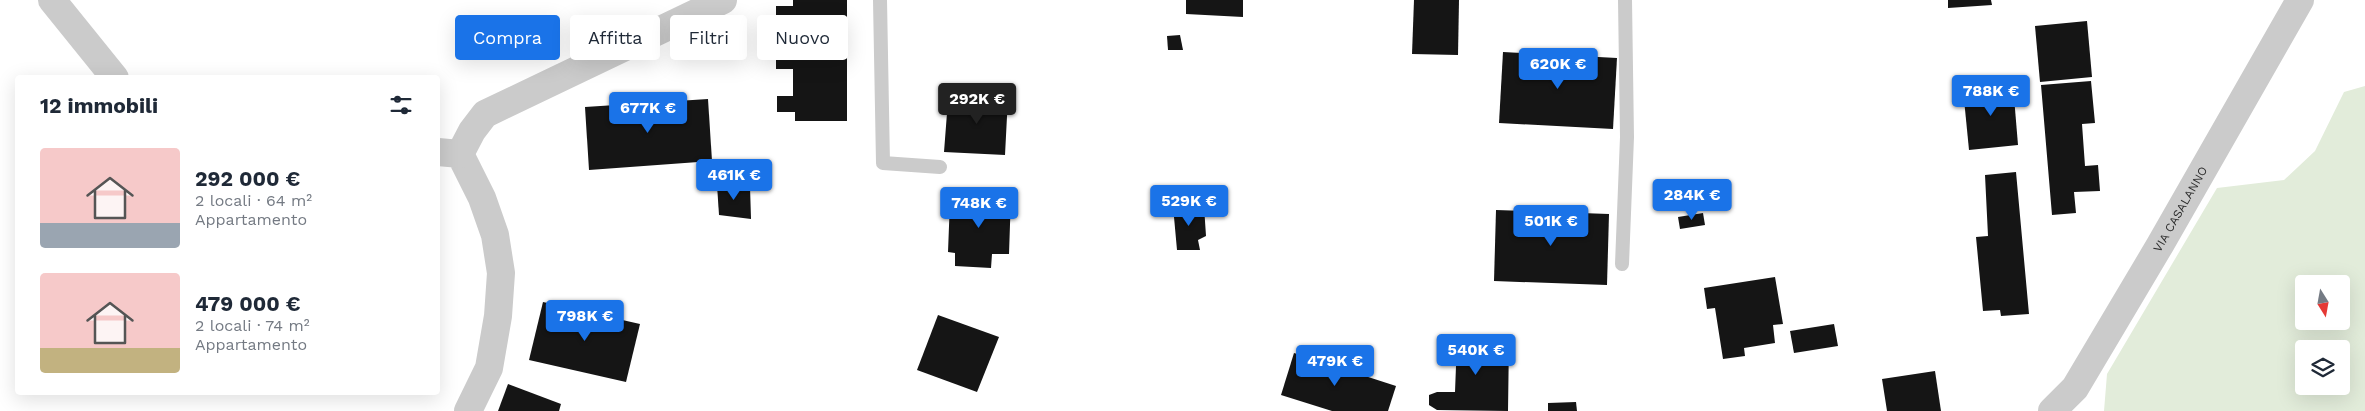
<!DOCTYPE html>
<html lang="it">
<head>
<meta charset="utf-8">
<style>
  :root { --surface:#fff; --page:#f2f2f3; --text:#1f2937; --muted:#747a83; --accent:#1a73e8 }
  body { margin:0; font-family:"Work Sans",sans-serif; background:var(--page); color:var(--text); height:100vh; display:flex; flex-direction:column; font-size:19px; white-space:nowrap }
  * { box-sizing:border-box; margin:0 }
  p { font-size:16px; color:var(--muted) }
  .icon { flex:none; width:28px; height:28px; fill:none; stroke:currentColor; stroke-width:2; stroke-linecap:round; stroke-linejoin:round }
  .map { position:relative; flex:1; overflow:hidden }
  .side { position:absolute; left:15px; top:75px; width:425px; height:320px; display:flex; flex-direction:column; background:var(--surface); border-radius:5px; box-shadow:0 5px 20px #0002 }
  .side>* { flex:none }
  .hud { position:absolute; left:455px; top:15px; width:475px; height:45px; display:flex; gap:10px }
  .needle { width:32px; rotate:169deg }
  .fabs { position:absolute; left:2295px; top:275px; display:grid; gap:10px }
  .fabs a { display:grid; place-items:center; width:55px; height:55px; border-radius:5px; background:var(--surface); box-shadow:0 5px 20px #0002; font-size:25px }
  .price { position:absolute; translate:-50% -42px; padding:0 11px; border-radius:5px; background:var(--accent); color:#fff; font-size:16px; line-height:32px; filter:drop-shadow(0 1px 2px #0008) }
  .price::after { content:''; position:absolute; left:50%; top:30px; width:15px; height:11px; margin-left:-8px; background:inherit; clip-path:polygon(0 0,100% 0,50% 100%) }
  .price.active { background:#222; color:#fff }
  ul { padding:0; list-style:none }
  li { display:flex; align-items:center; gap:15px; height:125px; padding:0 25px }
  li span { display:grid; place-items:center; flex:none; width:140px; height:100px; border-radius:5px; color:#555 }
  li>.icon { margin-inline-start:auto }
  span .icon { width:60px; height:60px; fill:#fffc; stroke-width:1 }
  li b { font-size:21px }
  h2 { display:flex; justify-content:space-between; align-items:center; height:60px; padding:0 25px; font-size:21px }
  .tag { padding:0 18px; border-radius:5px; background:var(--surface); box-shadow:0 5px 20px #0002; font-size:18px; line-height:45px }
  .tag.active { background:var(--accent); color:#fff }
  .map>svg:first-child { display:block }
  .green { fill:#e2ecda; fill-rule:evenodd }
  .building { fill:#151515 }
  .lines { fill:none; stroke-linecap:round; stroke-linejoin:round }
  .service { stroke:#cbcbcb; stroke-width:14 }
  .minor { stroke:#cbcbcb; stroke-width:28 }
  .labels { text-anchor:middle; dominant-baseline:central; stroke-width:5; stroke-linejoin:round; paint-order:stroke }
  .street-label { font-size:12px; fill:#2e2e2e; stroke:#fff }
</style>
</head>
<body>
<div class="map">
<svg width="2365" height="411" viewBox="0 0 2365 411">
  <rect width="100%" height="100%" fill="#fff"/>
  <path class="green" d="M2365,86V411H2104L2107,374L2217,188L2284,180L2315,151L2344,92ZM2304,284H2341V321H2304ZM2304,349H2341V386H2304Z"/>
  <g class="building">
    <polygon points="793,0 847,0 847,121 795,121 795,112 777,112 777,96 793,96 793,69 776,69 776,52 794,52 794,25 776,25 776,6 793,6"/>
    <polygon points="1186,0 1243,0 1243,17 1186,14"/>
    <polygon points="1414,0 1459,0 1458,55 1412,54"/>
    <polygon points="1948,0 1991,0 1992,5 1948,8"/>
    <polygon points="2087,21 2092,77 2040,82 2035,26"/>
    <polygon points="1180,35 1183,50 1168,50 1167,36"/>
    <polygon points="1503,52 1617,58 1613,129 1499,123"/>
    <polygon points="2091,81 2095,123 2082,124 2085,166 2098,165 2100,191 2074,192 2076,213 2052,215 2041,85"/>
    <polygon points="2013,85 2018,145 1969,150 1963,89"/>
    <polygon points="960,94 1008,97 1005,155 944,152 948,100 959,101"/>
    <polygon points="708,99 712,161 589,170 585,107"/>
    <polygon points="2016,172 2029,314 2001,316 2000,310 1983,311 1976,237 1988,236 1985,175"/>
    <polygon points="717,185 750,187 751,219 719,215"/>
    <polygon points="963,193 1011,195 1009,254 992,254 991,268 955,266 955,253 948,252 950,200 962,201"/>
    <polygon points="1173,206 1204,206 1206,236 1198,240 1200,250 1177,250"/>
    <polygon points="1496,210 1609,214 1607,285 1494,281"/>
    <polygon points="1703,213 1705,225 1680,229 1678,217"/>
    <polygon points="1775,277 1783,324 1773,325 1775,343 1744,348 1745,356 1723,359 1715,308 1707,309 1704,288"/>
    <polygon points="543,302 640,324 626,382 529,360"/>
    <polygon points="938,315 999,337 977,392 917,370"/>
    <polygon points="1834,324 1838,346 1794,353 1790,331"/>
    <polygon points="1457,338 1509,339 1508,411 1437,410 1429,405 1429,395 1437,392 1455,392 1456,366 1440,364 1439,354 1442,350 1457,350"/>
    <polygon points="1294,353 1396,386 1388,411 1332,411 1281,395"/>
    <polygon points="1935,371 1941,411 1887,411 1882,379"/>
    <polygon points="508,384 561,404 559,411 498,411"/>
    <polygon points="1576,402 1577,411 1548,411 1548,403"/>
  </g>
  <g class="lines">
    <g class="service">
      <polyline points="880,0 883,163 940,167"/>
      <polyline points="1622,264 1627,137 1625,0"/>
    </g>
    <g class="minor">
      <polyline points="52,0 115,78"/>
      <polyline points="438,152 460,154 482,198 495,235 501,273 498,316 489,368 468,411"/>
      <polyline points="460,154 472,131 485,114 723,0"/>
      <path id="s1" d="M2052,411L2075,388L2160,245L2300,0"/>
    </g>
  </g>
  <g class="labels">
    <g class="street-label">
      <text stroke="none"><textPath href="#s1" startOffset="240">VIA CASALANNO</textPath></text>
    </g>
  </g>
</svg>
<div class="fabs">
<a><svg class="needle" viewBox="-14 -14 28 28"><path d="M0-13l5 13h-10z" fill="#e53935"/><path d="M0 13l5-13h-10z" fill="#747a83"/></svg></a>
<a><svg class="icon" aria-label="layers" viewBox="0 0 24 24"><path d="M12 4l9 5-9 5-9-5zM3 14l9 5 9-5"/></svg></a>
</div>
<b class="price" style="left:1558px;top:90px">620K €</b>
<b class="price" style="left:1991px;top:117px">788K €</b>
<b class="price active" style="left:977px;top:125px">292K €</b>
<b class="price" style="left:648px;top:134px">677K €</b>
<b class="price" style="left:734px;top:201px">461K €</b>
<b class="price" style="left:1692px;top:221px">284K €</b>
<b class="price" style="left:1189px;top:227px">529K €</b>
<b class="price" style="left:979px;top:229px">748K €</b>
<b class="price" style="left:1551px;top:247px">501K €</b>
<b class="price" style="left:585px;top:342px">798K €</b>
<b class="price" style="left:1476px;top:376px">540K €</b>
<b class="price" style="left:1335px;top:387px">479K €</b>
<div class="hud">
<a class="tag active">Compra</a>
<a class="tag">Affitta</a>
<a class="tag">Filtri</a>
<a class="tag">Nuovo</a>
</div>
<section class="side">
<h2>12 immobili<svg class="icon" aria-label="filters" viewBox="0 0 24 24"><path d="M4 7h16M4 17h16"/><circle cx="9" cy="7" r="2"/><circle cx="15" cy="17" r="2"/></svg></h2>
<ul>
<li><span style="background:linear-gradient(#f6c9c9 75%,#9aa5b1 0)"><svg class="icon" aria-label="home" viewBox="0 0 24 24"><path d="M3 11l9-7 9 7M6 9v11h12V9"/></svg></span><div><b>292 000 €</b><p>2 locali · 64 m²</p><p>Appartamento</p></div></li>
<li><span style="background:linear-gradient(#f6c9c9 75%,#c2b280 0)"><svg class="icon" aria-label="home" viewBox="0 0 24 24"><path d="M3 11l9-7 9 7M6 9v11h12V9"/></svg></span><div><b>479 000 €</b><p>2 locali · 74 m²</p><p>Appartamento</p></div></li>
</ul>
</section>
</div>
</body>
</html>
